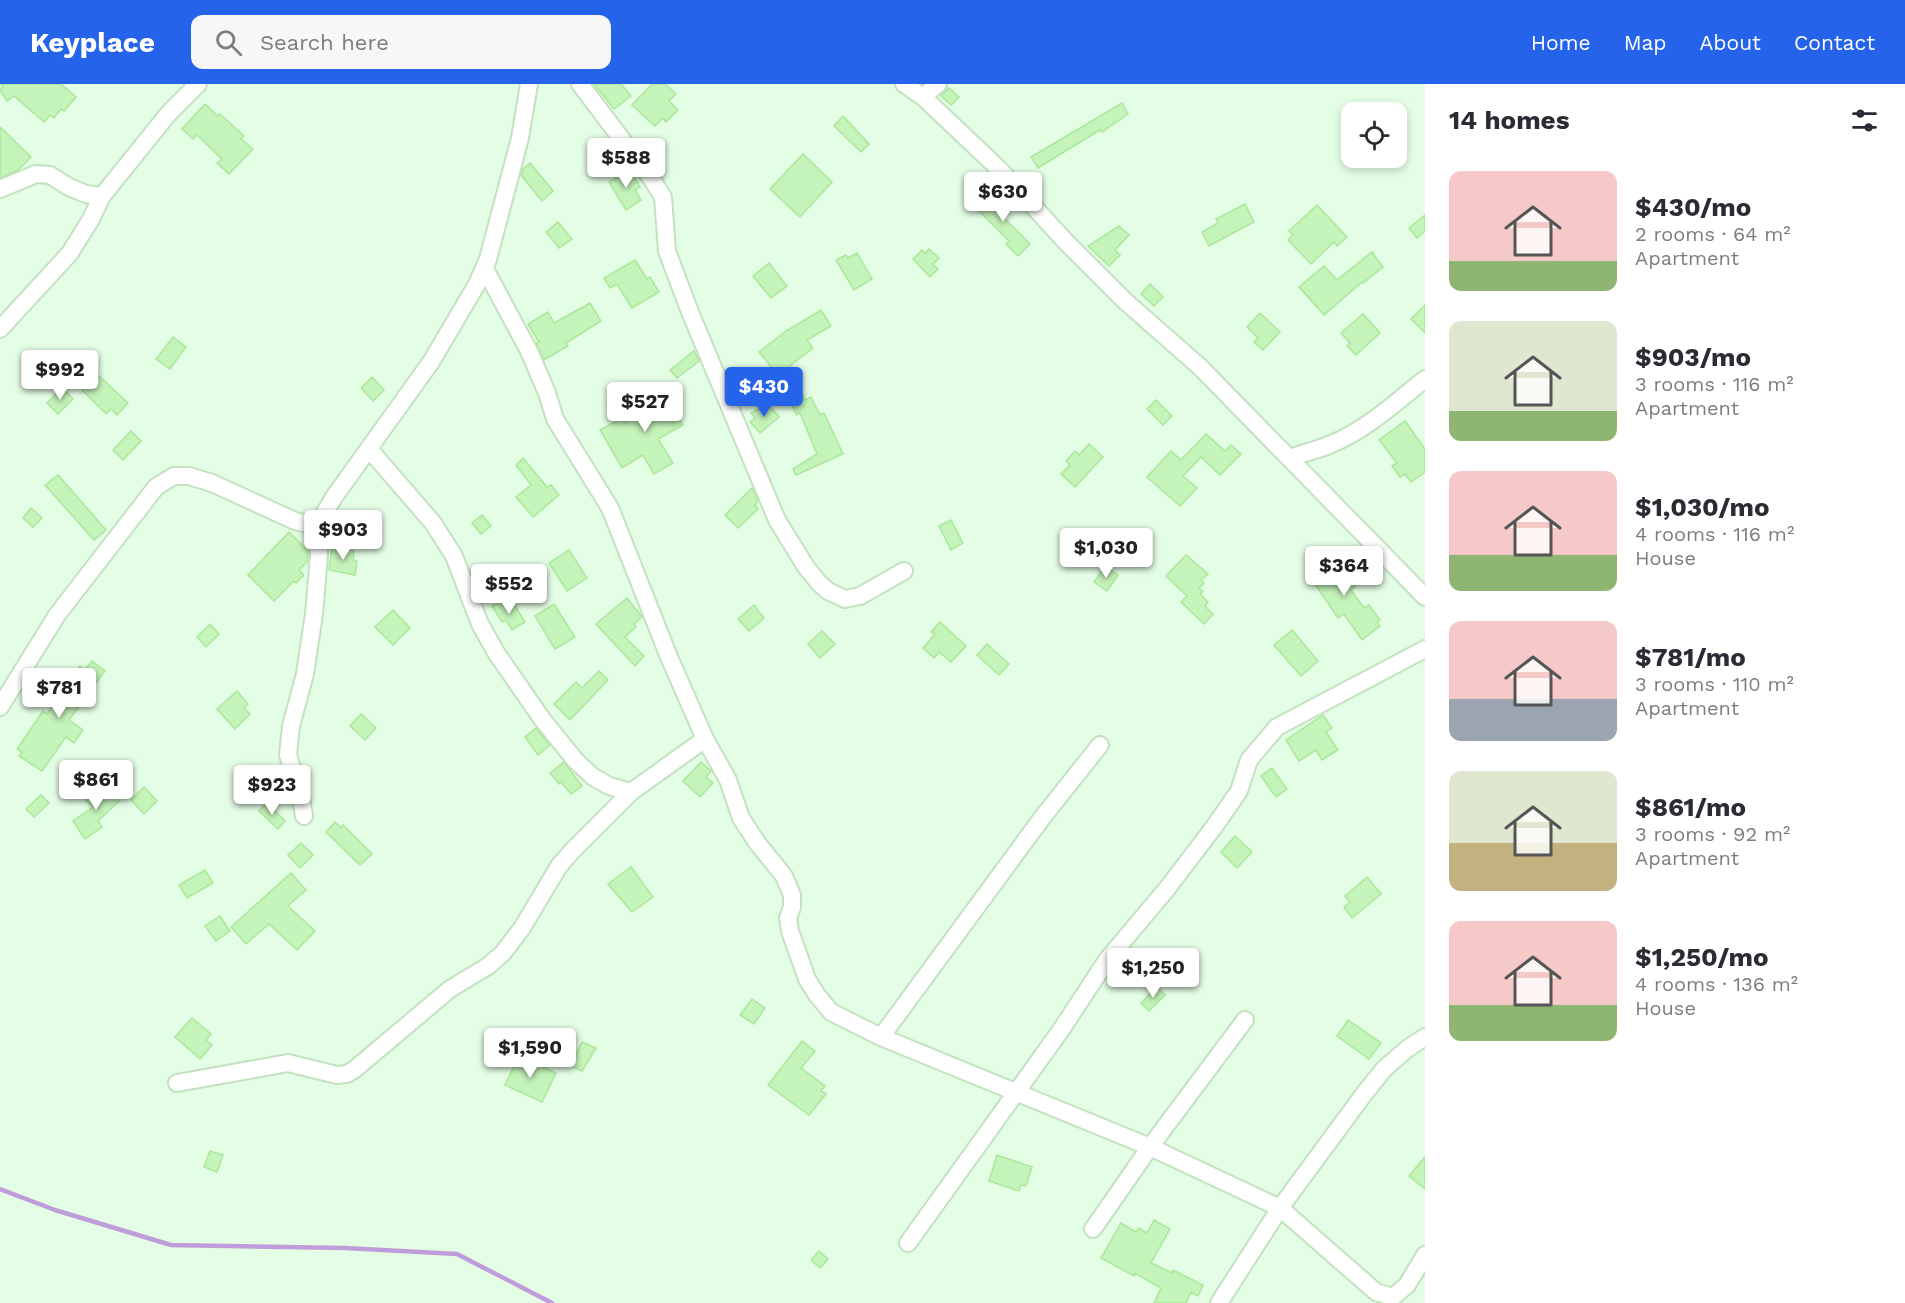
<!DOCTYPE html>
<html lang="en">
<head>
<meta charset="utf-8">
<style>
  :root { --surface:#fff; --page:#f7f7f7; --text:#2b2b33; --muted:#7c7c81; --accent:#2563eb }
  body { margin:0; font-family:"Work Sans",sans-serif; background:var(--page); color:var(--text); height:100vh; display:flex; flex-direction:column; font-size:22px; white-space:nowrap }
  * { box-sizing:border-box; margin:0 }
  p { font-size:20px; color:var(--muted) }
  .icon { flex:none; width:33px; height:33px; fill:none; stroke:currentColor; stroke-width:2; stroke-linecap:round; stroke-linejoin:round }
  .map { position:relative; flex:1; overflow:hidden }
  .panel { display:flex; flex-direction:column; background:var(--surface); width:480px }
  .panel>* { flex:none }
  .fabs { position:absolute; left:1341px; top:18px; display:grid; gap:12px }
  .fabs a { display:grid; place-items:center; width:66px; height:66px; border-radius:12px; background:var(--surface); box-shadow:0 3px 9px #0003; font-size:30px }
  .price { position:absolute; translate:-50% -51px; padding:0 14px; border-radius:6px; background:#fff; color:#222; font-size:20px; line-height:39px; filter:drop-shadow(0 2px 3px #0008) }
  .price::after { content:''; position:absolute; left:50%; top:36px; width:18px; height:14px; margin-left:-9px; background:inherit; clip-path:polygon(0 0,100% 0,50% 100%) }
  .price.on { background:var(--accent); color:#fff }
  ul { padding:0; list-style:none }
  li { display:flex; align-items:center; gap:18px; height:150px; padding:0 24px }
  li span { display:grid; place-items:center; flex:none; width:168px; height:120px; border-radius:12px; color:#555 }
  li>.icon { margin-inline-start:auto }
  span .icon { width:72px; height:72px; fill:#fffc; stroke-width:1 }
  li b { font-size:26px }
  h2 { display:flex; justify-content:space-between; align-items:center; height:72px; padding:0 24px; font-size:26px }
  header { display:flex; align-items:center; gap:36px; box-sizing:border-box; height:84px; padding:0 30px; background:var(--accent); color:#fff }
  header strong { font-size:28px }
  nav { display:flex; gap:33px; margin-inline-start:auto; font-size:21px }
  .search { width:420px; height:54px; background:var(--page); display:flex; align-items:center; gap:15px; box-sizing:border-box; padding:0 21px; border-radius:12px; color:var(--muted); font-size:22px }
  main { display:flex; flex:1; min-height:0 }
  .map>svg:first-child { display:block }
  .lines { fill:none; stroke-linecap:round; stroke-linejoin:round }
  .stream { stroke:#c09dda; stroke-width:4.5 }
  .building { fill:#c5f4ba; stroke:#a9e89a; stroke-width:1.5 }
  .minor-casing { stroke:#c3e2bf; stroke-width:20 }
  .minor { stroke:#fff; stroke-width:16 }
</style>
</head>
<body>
<header>
<strong>Keyplace</strong>
<div class="search"><svg class="icon" aria-label="search" viewBox="0 0 24 24"><circle cx="10" cy="10" r="6"/><path d="M15 15l6 6"/></svg>Search here</div>
<nav><a>Home</a><a>Map</a><a>About</a><a>Contact</a></nav>
</header>
<main>
<div class="map">
<svg width="1425" height="1219" viewBox="0 0 1425 1219">
  <rect width="100%" height="100%" fill="#e4fde5"/>
  <g class="lines">
    <polyline class="stream" points="0,1105 55,1126 171,1161 345,1164 457,1170 552,1219"/>
  </g>
  <g class="building">
    <polygon points="0,0 61,0 76,13 64,27 61,25 54,34 50,31 44,38 14,12 7,17 0,6 3,2"/>
    <polygon points="594,0 621,0 631,12 614,25"/>
    <polygon points="652,0 665,0 676,10 669,17 678,26 666,38 663,34 655,42 632,21"/>
    <polygon points="949,4 959,13 951,21 941,12"/>
    <polygon points="1122,19 1128,30 1102,48 1100,46 1038,84 1031,73"/>
    <polygon points="205,20 218,32 220,30 244,52 241,55 253,65 229,90 217,79 222,75 197,51 193,55 182,45"/>
    <polygon points="843,32 869,60 861,68 834,42"/>
    <polygon points="0,43 31,73 18,86 0,94"/>
    <polygon points="803,70 832,98 800,133 770,105"/>
    <polygon points="530,79 553,107 542,117 521,91 523,85"/>
    <polygon points="630,86 640,103 635,106 641,116 626,126 609,98"/>
    <polygon points="990,111 994,115 998,112 1007,121 1003,124 1007,129 1003,133 1030,160 1018,172 1006,160 1009,157 976,124"/>
    <polygon points="1245,120 1254,138 1209,162 1202,148 1218,139 1216,135"/>
    <polygon points="1317,121 1347,153 1337,162 1334,158 1311,180 1288,156 1293,151 1289,147"/>
    <polygon points="1425,131 1425,147 1417,154 1409,144"/>
    <polygon points="558,138 572,155 559,164 546,148"/>
    <polygon points="1119,142 1129,151 1115,166 1120,171 1109,182 1088,162"/>
    <polygon points="929,165 939,174 933,180 938,185 930,193 913,175 922,166 925,169"/>
    <polygon points="1372,168 1383,183 1363,199 1362,198 1324,231 1299,203 1324,182 1337,196"/>
    <polygon points="857,169 872,195 854,206 836,176 846,171 848,174"/>
    <polygon points="635,176 647,195 650,193 659,208 632,224 617,200 610,204 604,194"/>
    <polygon points="769,179 787,202 771,214 753,192"/>
    <polygon points="1150,200 1163,213 1154,222 1141,210"/>
    <polygon points="590,219 601,237 566,259 568,262 544,276 536,259 539,258 528,240 548,228 554,239"/>
    <polygon points="1425,221 1425,249 1411,235"/>
    <polygon points="821,226 831,242 807,256 813,264 778,291 759,268 786,247"/>
    <polygon points="1260,229 1280,248 1263,266 1254,258 1258,254 1247,243"/>
    <polygon points="1363,230 1380,249 1356,271 1347,262 1350,259 1341,249"/>
    <polygon points="173,253 186,263 170,285 156,275"/>
    <polygon points="694,267 699,277 677,294 670,286"/>
    <polygon points="97,290 128,319 117,331 111,325 106,330 82,306"/>
    <polygon points="372,293 384,306 373,317 361,304"/>
    <polygon points="62,304 73,315 58,330 47,319"/>
    <polygon points="669,306 681,328 677,331 683,341 658,355 673,379 654,390 643,371 622,384 600,346 622,334 624,339 645,328 641,322"/>
    <polygon points="803,311 805,316 811,313 820,331 824,329 843,370 796,391 793,385 817,370 800,329 797,331 790,318"/>
    <polygon points="1156,316 1172,332 1163,341 1147,325"/>
    <polygon points="768,320 779,333 760,349 750,338 755,334 751,329"/>
    <polygon points="1405,337 1425,365 1425,388 1411,398 1405,390 1400,393 1392,382 1397,379 1379,356"/>
    <polygon points="131,347 141,357 123,376 113,366"/>
    <polygon points="1206,350 1225,367 1231,361 1241,370 1220,391 1201,373 1183,392 1197,404 1180,422 1147,393 1171,367 1181,376"/>
    <polygon points="1089,360 1103,373 1075,403 1061,390 1070,381 1066,377 1075,367 1079,371"/>
    <polygon points="523,374 547,403 551,401 559,411 533,433 516,413 531,401 516,381"/>
    <polygon points="58,391 106,446 94,456 45,401"/>
    <polygon points="752,404 758,417 755,421 758,425 738,444 725,431"/>
    <polygon points="31,424 42,434 33,443 23,434"/>
    <polygon points="482,431 491,442 481,450 472,439"/>
    <polygon points="951,436 963,459 951,466 939,442"/>
    <polygon points="289,448 308,467 308,477 299,486 304,491 296,499 294,497 274,517 248,491"/>
    <polygon points="332,463 354,467 353,476 357,477 355,491 329,486"/>
    <polygon points="569,466 587,494 567,507 549,479"/>
    <polygon points="1186,471 1208,490 1201,496 1204,499 1199,504 1203,507 1200,510 1208,518 1205,522 1213,530 1204,540 1181,518 1187,512 1166,492"/>
    <polygon points="1334,471 1356,502 1351,506 1364,524 1369,521 1380,536 1377,538 1380,542 1362,556 1344,530 1338,534 1308,490"/>
    <polygon points="1105,483 1118,491 1107,507 1094,498"/>
    <polygon points="627,514 642,533 634,540 636,543 625,553 644,572 635,582 596,540"/>
    <polygon points="504,516 508,524 514,520 525,538 512,546 506,536 502,538 492,522"/>
    <polygon points="554,520 575,553 555,565 535,532"/>
    <polygon points="754,521 764,534 749,547 738,535"/>
    <polygon points="393,526 410,544 393,561 375,543"/>
    <polygon points="940,538 966,562 951,578 939,568 934,574 923,564 935,550 931,548"/>
    <polygon points="210,540 219,550 206,563 197,553"/>
    <polygon points="1292,546 1318,577 1301,592 1274,561"/>
    <polygon points="822,547 835,560 820,574 808,560"/>
    <polygon points="987,560 1009,580 999,591 977,571"/>
    <polygon points="92,577 105,587 69,636 83,646 74,659 66,653 42,687 19,672 22,668 17,665 43,627 47,630 80,582 85,586"/>
    <polygon points="599,587 608,596 570,636 554,620 576,598 582,604"/>
    <polygon points="237,607 248,620 244,624 250,630 235,645 217,625"/>
    <polygon points="361,630 376,644 365,656 350,642"/>
    <polygon points="1323,631 1332,644 1326,648 1338,666 1322,676 1316,666 1299,677 1286,656"/>
    <polygon points="536,644 550,661 538,671 525,653"/>
    <polygon points="564,678 582,702 571,710 561,698 559,700 550,689"/>
    <polygon points="701,678 711,687 706,693 713,699 700,713 683,697"/>
    <polygon points="1272,684 1287,705 1276,713 1261,692"/>
    <polygon points="103,699 120,716 98,737 102,743 85,755 73,737 93,723 85,716"/>
    <polygon points="144,703 157,717 144,730 131,716"/>
    <polygon points="41,711 49,719 34,733 26,725"/>
    <polygon points="267,719 285,737 278,745 259,727"/>
    <polygon points="335,738 341,744 343,741 372,770 360,781 326,748"/>
    <polygon points="1235,752 1252,768 1237,784 1221,768"/>
    <polygon points="301,759 313,771 300,784 288,771"/>
    <polygon points="631,783 653,813 632,828 608,800"/>
    <polygon points="205,786 213,799 187,814 179,801"/>
    <polygon points="291,789 306,806 288,822 315,847 297,866 269,840 246,860 231,843"/>
    <polygon points="1367,793 1381,810 1352,834 1344,823 1350,818 1345,812"/>
    <polygon points="220,832 230,847 216,857 205,842"/>
    <polygon points="1157,903 1165,911 1149,927 1141,919"/>
    <polygon points="752,915 765,924 754,940 740,931"/>
    <polygon points="192,934 211,950 206,956 212,961 200,975 175,953"/>
    <polygon points="1348,936 1381,959 1369,975 1337,952"/>
    <polygon points="802,957 815,967 801,984 825,1002 821,1007 826,1010 809,1031 768,1001"/>
    <polygon points="582,958 596,964 582,987 571,982"/>
    <polygon points="519,972 556,989 542,1018 505,1001"/>
    <polygon points="210,1067 223,1071 217,1088 204,1083"/>
    <polygon points="997,1071 1032,1083 1026,1102 1021,1101 1019,1107 989,1097"/>
    <polygon points="1425,1073 1425,1105 1409,1092"/>
    <polygon points="1154,1136 1170,1145 1151,1179 1172,1189 1173,1186 1203,1201 1198,1212 1191,1208 1186,1219 1154,1219 1161,1204 1135,1189 1134,1192 1101,1174 1121,1139 1136,1148 1139,1144 1147,1149"/>
    <polygon points="819,1167 828,1175 820,1184 811,1176"/>
  </g>
  <g class="lines">
    <defs>
      <g id="minor">
        <polyline points="580,0 651,94 663,113 667,167 690,228 777,436 806,483 819,499 828,507 845,515 860,512 904,487"/>
        <polyline points="904,0 923,13 999,85 1066,158 1125,217 1200,283 1425,513"/>
        <polyline points="923,13 938,0"/>
        <polyline points="0,105 36,90 50,91 69,103 86,110 102,112"/>
        <polyline points="485,185 529,267 547,309 555,335 610,424 669,573 705,655 728,696 741,734 758,760 784,792 792,811 792,823 788,834 790,847 807,895 817,911 831,928 881,953 1150,1063 1280,1124 1376,1208 1393,1213 1407,1201 1425,1171"/>
        <polyline points="0,245 70,169 91,135 102,112 169,29 198,0"/>
        <polyline points="369,365 433,439 454,472 480,540 497,570 542,635 575,676 592,692 609,702 631,708"/>
        <path d="M1290,374C1303,369 1317,366 1329,361C1365,347 1395,319 1425,295"/>
        <polyline points="0,623 57,531 156,403 174,392 189,392 212,399 295,437 317,442 334,413 431,278 477,200 488,175 520,54 529,0"/>
        <polyline points="304,732 301,713 288,671 291,642 305,590 314,530 319,471 317,442"/>
        <polyline points="881,953 1042,734 1100,661"/>
        <polyline points="177,999 288,979 337,991 347,990 355,985 450,905 488,882 503,869 522,844 559,782 574,765 631,708 705,655"/>
        <polyline points="1093,1145 1150,1063 1245,936"/>
        <polyline points="908,1159 1061,946 1107,876 1166,806 1214,743 1239,707 1249,676 1277,643 1425,565"/>
        <polyline points="1219,1219 1280,1124 1364,1010 1384,985 1407,965 1425,953"/>
      </g>
    </defs>
    <use href="#minor" class="minor-casing"/>
    <use href="#minor" class="minor"/>
  </g>
</svg>
<div class="fabs">
<a><svg class="icon" aria-label="locate" viewBox="0 0 24 24"><circle cx="12" cy="12" r="6"/><path d="M12 2v4M12 18v4M2 12h4M18 12h4"/></svg></a>
</div>
<b class="price" style="left:626px;top:105px">$588</b>
<b class="price" style="left:1003px;top:139px">$630</b>
<b class="price" style="left:60px;top:317px">$992</b>
<b class="price on" style="left:764px;top:334px">$430</b>
<b class="price" style="left:645px;top:349px">$527</b>
<b class="price" style="left:343px;top:477px">$903</b>
<b class="price" style="left:1106px;top:495px">$1,030</b>
<b class="price" style="left:1344px;top:513px">$364</b>
<b class="price" style="left:509px;top:531px">$552</b>
<b class="price" style="left:59px;top:635px">$781</b>
<b class="price" style="left:96px;top:727px">$861</b>
<b class="price" style="left:272px;top:732px">$923</b>
<b class="price" style="left:1153px;top:915px">$1,250</b>
<b class="price" style="left:530px;top:995px">$1,590</b>
</div>
<section class="panel">
<h2>14 homes<svg class="icon" aria-label="filters" viewBox="0 0 24 24"><path d="M4 7h16M4 17h16"/><circle cx="9" cy="7" r="2"/><circle cx="15" cy="17" r="2"/></svg></h2>
<ul>
<li><span style="background:linear-gradient(#f6c9c9 75%,#8fb573 0)"><svg class="icon" aria-label="home" viewBox="0 0 24 24"><path d="M3 11l9-7 9 7M6 9v11h12V9"/></svg></span><div><b>$430/mo</b><p>2 rooms · 64 m²</p><p>Apartment</p></div></li>
<li><span style="background:linear-gradient(#dfe7d0 75%,#8fb573 0)"><svg class="icon" aria-label="home" viewBox="0 0 24 24"><path d="M3 11l9-7 9 7M6 9v11h12V9"/></svg></span><div><b>$903/mo</b><p>3 rooms · 116 m²</p><p>Apartment</p></div></li>
<li><span style="background:linear-gradient(#f6c9c9 70%,#8fb573 0)"><svg class="icon" aria-label="home" viewBox="0 0 24 24"><path d="M3 11l9-7 9 7M6 9v11h12V9"/></svg></span><div><b>$1,030/mo</b><p>4 rooms · 116 m²</p><p>House</p></div></li>
<li><span style="background:linear-gradient(#f6c9c9 65%,#9aa5b1 0)"><svg class="icon" aria-label="home" viewBox="0 0 24 24"><path d="M3 11l9-7 9 7M6 9v11h12V9"/></svg></span><div><b>$781/mo</b><p>3 rooms · 110 m²</p><p>Apartment</p></div></li>
<li><span style="background:linear-gradient(#dfe7d0 60%,#c2b280 0)"><svg class="icon" aria-label="home" viewBox="0 0 24 24"><path d="M3 11l9-7 9 7M6 9v11h12V9"/></svg></span><div><b>$861/mo</b><p>3 rooms · 92 m²</p><p>Apartment</p></div></li>
<li><span style="background:linear-gradient(#f6c9c9 70%,#8fb573 0)"><svg class="icon" aria-label="home" viewBox="0 0 24 24"><path d="M3 11l9-7 9 7M6 9v11h12V9"/></svg></span><div><b>$1,250/mo</b><p>4 rooms · 136 m²</p><p>House</p></div></li>
</ul>
</section>
</main>
</body>
</html>
